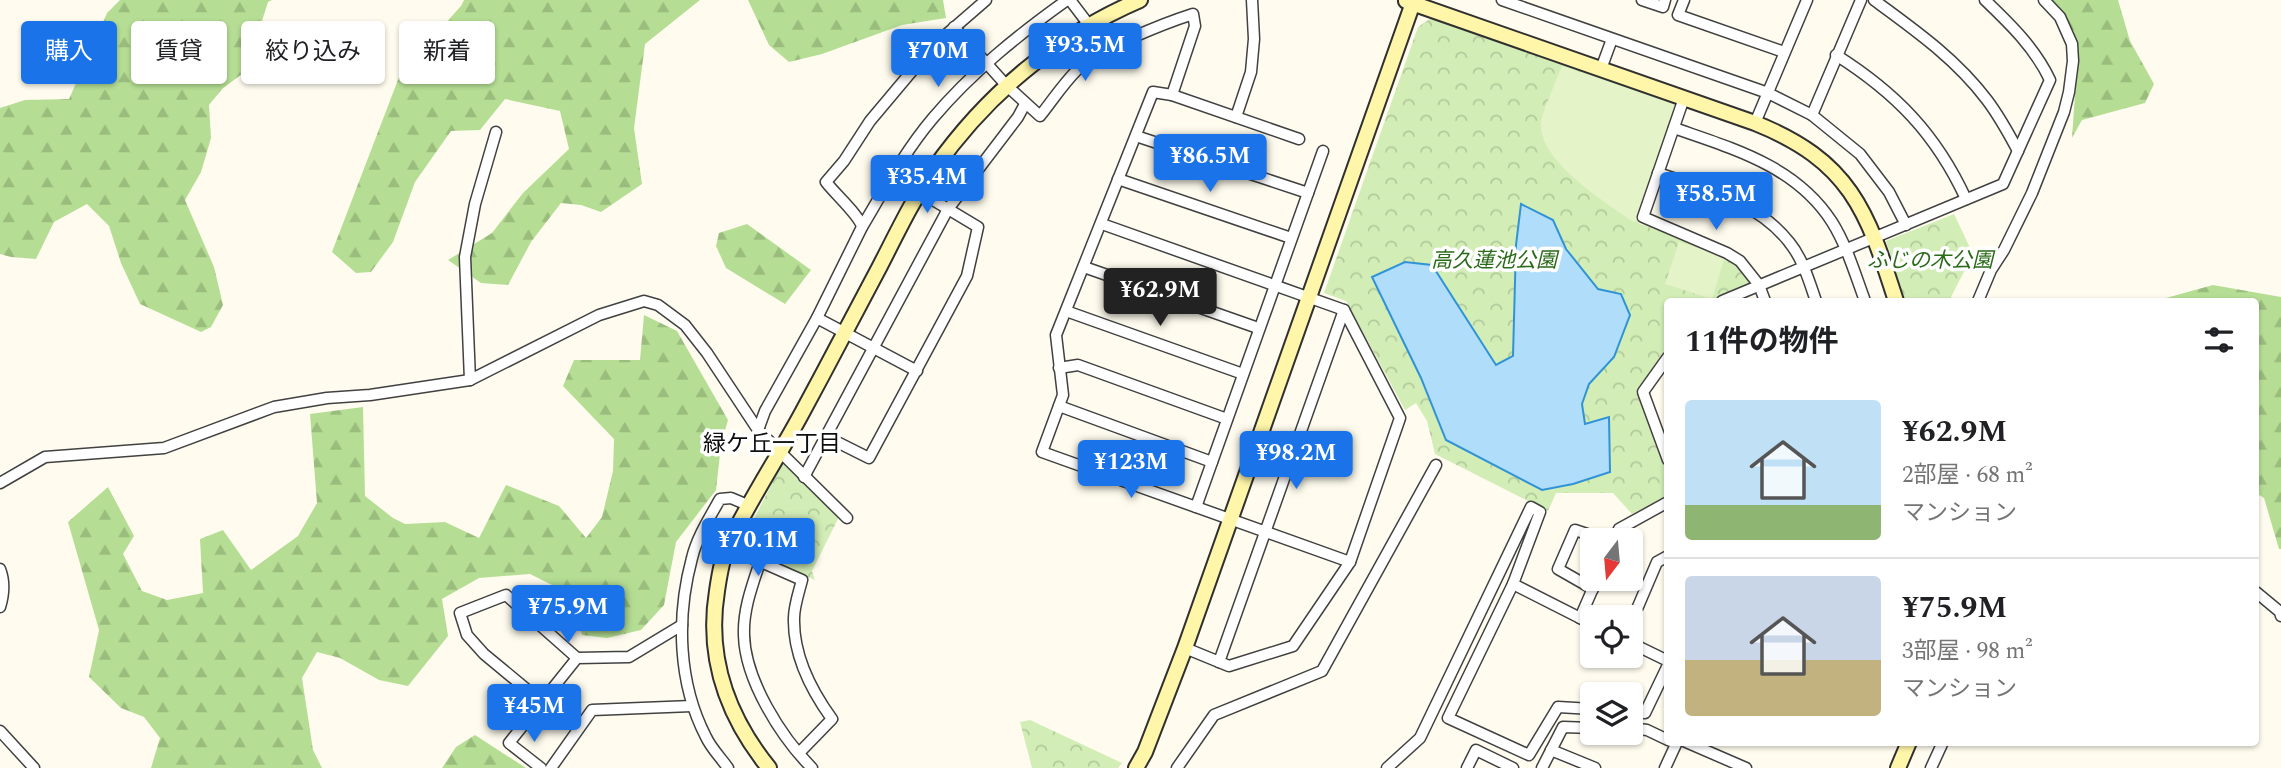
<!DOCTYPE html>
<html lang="ja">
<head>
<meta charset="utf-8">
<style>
  :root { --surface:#fff; --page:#f2f2f2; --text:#202124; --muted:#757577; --line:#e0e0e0; --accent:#1a73e8 }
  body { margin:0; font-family:Spectral,"Noto Sans JP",serif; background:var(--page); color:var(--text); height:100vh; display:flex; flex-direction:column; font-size:26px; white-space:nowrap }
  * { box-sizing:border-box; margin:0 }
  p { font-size:23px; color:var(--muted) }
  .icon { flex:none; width:38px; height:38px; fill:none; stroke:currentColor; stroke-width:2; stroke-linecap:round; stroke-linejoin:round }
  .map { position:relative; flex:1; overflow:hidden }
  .panel { position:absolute; left:1664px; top:298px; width:595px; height:448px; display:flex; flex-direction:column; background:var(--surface); border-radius:7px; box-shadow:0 2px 5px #0004 }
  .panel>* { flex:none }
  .top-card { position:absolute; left:21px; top:21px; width:665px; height:63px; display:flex; gap:14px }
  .needle { width:46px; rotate:196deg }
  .fabs { position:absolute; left:1580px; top:528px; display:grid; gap:14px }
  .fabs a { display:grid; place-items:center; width:63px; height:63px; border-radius:7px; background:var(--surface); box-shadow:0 2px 5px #0004; font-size:35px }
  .price { position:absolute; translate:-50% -60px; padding:0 16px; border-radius:7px; background:var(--accent); color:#fff; font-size:23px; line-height:46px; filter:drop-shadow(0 2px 4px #0008) }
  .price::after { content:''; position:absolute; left:50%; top:42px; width:21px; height:16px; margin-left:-10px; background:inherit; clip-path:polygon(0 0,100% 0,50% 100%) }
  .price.active { background:#222; color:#fff }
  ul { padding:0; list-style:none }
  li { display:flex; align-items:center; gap:21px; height:175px; padding:0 21px }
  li+li { border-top:2px solid var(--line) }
  li span { display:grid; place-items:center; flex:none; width:196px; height:140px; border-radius:7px; color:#555 }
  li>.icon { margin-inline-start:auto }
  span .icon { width:84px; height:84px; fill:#fffc; stroke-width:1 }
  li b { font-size:30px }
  h2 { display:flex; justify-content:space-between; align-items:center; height:84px; padding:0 21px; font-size:30px }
  .pill { padding:0 24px; border-radius:7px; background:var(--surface); box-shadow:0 2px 5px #0004; font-size:24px; line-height:63px }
  .pill.active { background:var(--accent); color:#fff }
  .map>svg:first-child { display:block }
  .forest { fill:url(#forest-firs) }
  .park { fill:url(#park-crowns) }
  .pitch { fill:#e4f3c8 }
  .water { fill:#b0defa; stroke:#3193d7; stroke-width:2 }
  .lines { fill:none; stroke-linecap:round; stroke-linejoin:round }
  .street-casing { stroke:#414141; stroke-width:13 }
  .secondary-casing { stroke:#303030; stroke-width:18 }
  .street { stroke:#fff; stroke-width:10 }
  .secondary { stroke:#fff6aa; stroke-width:14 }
  .labels { text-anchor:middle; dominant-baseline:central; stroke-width:7; stroke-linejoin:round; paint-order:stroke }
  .park-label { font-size:21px; font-style:italic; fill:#2a6b19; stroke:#fff }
  .neighbourhood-label { font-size:23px; fill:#0e0e0e; stroke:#fff }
</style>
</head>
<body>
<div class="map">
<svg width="2281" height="768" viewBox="0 0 2281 768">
  <defs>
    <pattern id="forest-firs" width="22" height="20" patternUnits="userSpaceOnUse" patternTransform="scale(1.75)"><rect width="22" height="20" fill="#b5de94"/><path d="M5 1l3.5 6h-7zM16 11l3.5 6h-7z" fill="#9abd7e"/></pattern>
    <pattern id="park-crowns" width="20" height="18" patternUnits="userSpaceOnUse" patternTransform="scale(1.75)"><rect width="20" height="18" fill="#d2edb6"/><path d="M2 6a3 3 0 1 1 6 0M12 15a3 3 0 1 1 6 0" fill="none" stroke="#b3ca9b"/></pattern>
  </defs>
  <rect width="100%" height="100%" fill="#fffcef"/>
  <g class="forest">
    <polygon points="120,0 272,0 268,2 246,71 222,89 209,105 211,138 201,172 185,200 214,267 223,305 211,327 201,332 140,304 121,263 109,226 87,204 54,222 36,259 11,257 0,254 0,108 25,100 69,99 107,13"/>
    <polygon points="464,0 700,0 645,44 634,128 642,184 601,212 581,205 561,203 531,242 508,285 481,283 448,260 492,233 523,193 569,149 560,111 505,99 480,130 451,131 415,182 393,242 371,272 356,273 332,252 401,72 461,6"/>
    <polygon points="748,0 943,0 946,18 902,25 822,54 789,62 769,45"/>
    <polygon points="2040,0 2118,0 2130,41 2154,84 2145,103 2082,120 2072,138 2076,79 2074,32"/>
    <polygon points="747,224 811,270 785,304 726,268 716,246 719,233"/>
    <polygon points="2213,285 2281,297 2281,549 2279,549 2264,498 2256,493 2256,301 2155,301"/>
    <polygon points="644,315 677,331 728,420 721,445 716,490 676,542 664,605 641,630 607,638 582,635 572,595 530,574 479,578 442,599 448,636 408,686 379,680 340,658 317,652 302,678 313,750 322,768 151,768 160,738 144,717 121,708 89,677 99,630 68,522 108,487 134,536 123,554 142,591 167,600 203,593 200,539 223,530 251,570 298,536 317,503 310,414 363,407 365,496 393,518 405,524 445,522 479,538 506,485 559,506 586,538 602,517 613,471 614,439 563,386 574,360 640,360"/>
    <polygon points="475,735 526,768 442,768 456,747"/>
  </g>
  <g class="park">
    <path d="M1431,18L1675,102L1678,106L1638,223C1669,235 1738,252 1751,283L1710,301H1668V345L1638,391L1668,477V496L1632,514L1613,493H1556L1548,511L1435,454L1427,421L1416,403L1405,410L1346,301L1324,293L1418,27Z"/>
    <polygon points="1954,214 1973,254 1949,301 1905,301 1886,241"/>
    <polygon points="783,462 787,462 839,517 812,571 815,580 742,548 741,544"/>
    <polygon points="1030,720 1122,763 1118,768 1032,768 1020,722"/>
  </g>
  <g class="pitch">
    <path d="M1562,66L1673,103L1675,107L1635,223C1608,204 1537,161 1541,122C1543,110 1557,79 1562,66Z"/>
    <polygon points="1679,242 1725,256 1712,299 1665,284"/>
  </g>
  <polygon class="water" points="1521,204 1553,220 1566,249 1598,289 1621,294 1630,315 1614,357 1589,384 1582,404 1585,424 1609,417 1610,472 1573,484 1542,490 1446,440 1421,378 1372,277 1405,262 1432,265 1496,365 1513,356 1516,245"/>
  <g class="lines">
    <defs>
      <g id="street">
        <polyline points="1070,0 1089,25 1104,52"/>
        <polyline points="1502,0 1768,93 1812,115 1860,154 1889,192 1906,225"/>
        <polyline points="1642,0 1663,7 1665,0"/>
        <polyline points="1684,0 1678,15 1784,52"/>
        <path d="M1874,0C1915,30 1956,59 1987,100C1999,116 2009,134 2018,151"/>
        <path d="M954,27L1006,85L1040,116C1052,101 1063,84 1077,70C1096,50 1165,23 1193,14L1195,26L1172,95"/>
        <path d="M1836,55C1896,93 1936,134 1966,199"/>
        <polyline points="1601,69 1612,39"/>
        <polyline points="1684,98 1643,217 1727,253 1740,261 1759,285 1765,301"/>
        <polyline points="1812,115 1861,0"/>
        <polyline points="1236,117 1251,72 1254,39 1252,0"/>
        <polyline points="1755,123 1807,0"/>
        <path d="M1674,128C1734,149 1796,166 1832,222C1847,246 1855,274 1865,301"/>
        <polyline points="1136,136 1308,193"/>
        <polyline points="1299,139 1172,95 1153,92 1056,335 1063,395 1042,452 1350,562"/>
        <path d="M1658,173C1705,189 1757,201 1789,242C1803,259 1809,281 1816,301"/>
        <polyline points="1118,179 1291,238"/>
        <polyline points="1102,224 1344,310 1400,418 1350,562 1293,646 1229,666 1185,648"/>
        <path d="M862,227C884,190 905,151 933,118C972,72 1018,35 1067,0"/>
        <polyline points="1084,267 1258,328"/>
        <path d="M1722,301L2003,184L2050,80C2035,48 2010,24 1985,0"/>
        <polyline points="1978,301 1991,270 2004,250 2032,193 2064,112 2069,92 2073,61 2072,44 2060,17 2044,0"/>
        <polyline points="1066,311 1243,374"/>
        <polyline points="817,318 917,371"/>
        <polyline points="1668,357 1643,392 1668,460"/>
        <polyline points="1059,368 1078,365 1227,419"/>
        <polyline points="470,380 465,257 475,204 496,132"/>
        <polyline points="1059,406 1212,462"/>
        <path d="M758,430L765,411L817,318L862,227C860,216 835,194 826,182L844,161L870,121L933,46L986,0"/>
        <polyline points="825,436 869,458 967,276 978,227 893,176"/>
        <polyline points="804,477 948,209 1018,117 1025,104"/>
        <polyline points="0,483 45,457 164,448 274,407 327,398 370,395 470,380 599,315 644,301 658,305 685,325 707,353 758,430 847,518"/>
        <polyline points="1196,507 1323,151"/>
        <polyline points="1614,541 1619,529 1668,502"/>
        <path d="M727,547L802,580C799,592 794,606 794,618C793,655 811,690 832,719L799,753"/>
        <path d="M760,562C752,586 743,610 744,635C745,680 781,737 812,768"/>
        <path d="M0,569C5,582 4,594 0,607"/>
        <polyline points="1513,584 1448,718 1529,755 1558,707 1592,709"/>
        <polyline points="1593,589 1558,569 1575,530 1608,541"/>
        <polyline points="2256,592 2280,612 2281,616"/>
        <polyline points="1580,618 1597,579"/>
        <polyline points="1631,623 1657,562 1668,556"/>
        <polyline points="1631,643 1668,661"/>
        <polyline points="1219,662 1344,310"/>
        <polyline points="542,702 484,654 467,635 460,613 506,595 577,658"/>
        <polyline points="1631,712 1645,713 1668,665"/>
        <polyline points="1631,728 1647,730 1668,740"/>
        <polyline points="0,731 34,768"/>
        <polyline points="1686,742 1746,768"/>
        <polyline points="1551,750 1595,768"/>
        <polyline points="541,768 509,743 577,658 629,657 682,625"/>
        <polyline points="551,768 592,710 692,706"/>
        <path d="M728,768C721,758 711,748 706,737C678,683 676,617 692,558C697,537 710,517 720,499L731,498L750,506"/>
        <polyline points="1177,768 1214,715 1322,671 1436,465"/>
        <polyline points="1387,768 1420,738 1531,507 1540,512 1513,584 1592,624"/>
        <polyline points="1467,768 1476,750 1513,768"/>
        <polyline points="1542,768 1563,727 1592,728"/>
        <polyline points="1665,768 1677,742"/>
        <polyline points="1931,768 1943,742"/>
      </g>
      <g id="secondary">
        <path d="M1406,1L1755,123C1850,161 1867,210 1896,301"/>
        <path d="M769,768C727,716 706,658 717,591C719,577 722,558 728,545C750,499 779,456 803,411C829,363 854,315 880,266C897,233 913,199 934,169C986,95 1056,36 1140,0"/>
        <polyline points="1136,768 1145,752 1185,648 1414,0"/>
        <polyline points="1898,768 1909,742"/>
      </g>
    </defs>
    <use href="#street" class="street-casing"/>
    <use href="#secondary" class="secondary-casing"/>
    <use href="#street" class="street"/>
    <use href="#secondary" class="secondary"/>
  </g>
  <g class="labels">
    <g class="park-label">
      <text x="1494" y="261">高久蓮池公園</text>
      <text x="1930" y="261">ふじの木公園</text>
    </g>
    <g class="neighbourhood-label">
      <text x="772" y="444">緑ケ丘一丁目</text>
    </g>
  </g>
</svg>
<div class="fabs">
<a><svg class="needle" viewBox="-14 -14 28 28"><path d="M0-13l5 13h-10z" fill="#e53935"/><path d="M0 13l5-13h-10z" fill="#757577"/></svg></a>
<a><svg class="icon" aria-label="locate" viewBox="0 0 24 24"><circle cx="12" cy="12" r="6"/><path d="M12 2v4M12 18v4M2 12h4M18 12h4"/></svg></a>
<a><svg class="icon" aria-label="layers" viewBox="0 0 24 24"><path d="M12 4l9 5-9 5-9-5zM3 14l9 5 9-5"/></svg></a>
</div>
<b class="price" style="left:1085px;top:83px">¥93.5M</b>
<b class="price" style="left:938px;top:89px">¥70M</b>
<b class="price" style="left:1210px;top:194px">¥86.5M</b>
<b class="price" style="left:927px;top:215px">¥35.4M</b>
<b class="price" style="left:1716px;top:232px">¥58.5M</b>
<b class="price active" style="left:1160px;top:328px">¥62.9M</b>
<b class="price" style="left:1296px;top:491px">¥98.2M</b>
<b class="price" style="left:1131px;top:500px">¥123M</b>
<b class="price" style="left:758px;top:578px">¥70.1M</b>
<b class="price" style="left:568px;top:645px">¥75.9M</b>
<b class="price" style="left:534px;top:744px">¥45M</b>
<div class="top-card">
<a class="pill active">購入</a>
<a class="pill">賃貸</a>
<a class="pill">絞り込み</a>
<a class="pill">新着</a>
</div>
<section class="panel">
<h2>11件の物件<svg class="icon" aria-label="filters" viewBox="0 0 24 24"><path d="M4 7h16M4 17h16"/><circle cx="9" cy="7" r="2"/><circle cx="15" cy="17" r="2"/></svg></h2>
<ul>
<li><span style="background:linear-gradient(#bfe0f5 75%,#8fb573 0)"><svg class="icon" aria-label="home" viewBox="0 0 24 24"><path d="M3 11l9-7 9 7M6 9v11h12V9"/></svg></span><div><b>¥62.9M</b><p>2部屋 · 68 m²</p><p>マンション</p></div></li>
<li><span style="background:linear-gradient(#c9d6e8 60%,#c2b280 0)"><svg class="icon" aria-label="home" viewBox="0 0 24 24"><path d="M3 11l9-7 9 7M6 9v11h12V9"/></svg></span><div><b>¥75.9M</b><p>3部屋 · 98 m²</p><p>マンション</p></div></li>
</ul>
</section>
</div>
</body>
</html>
